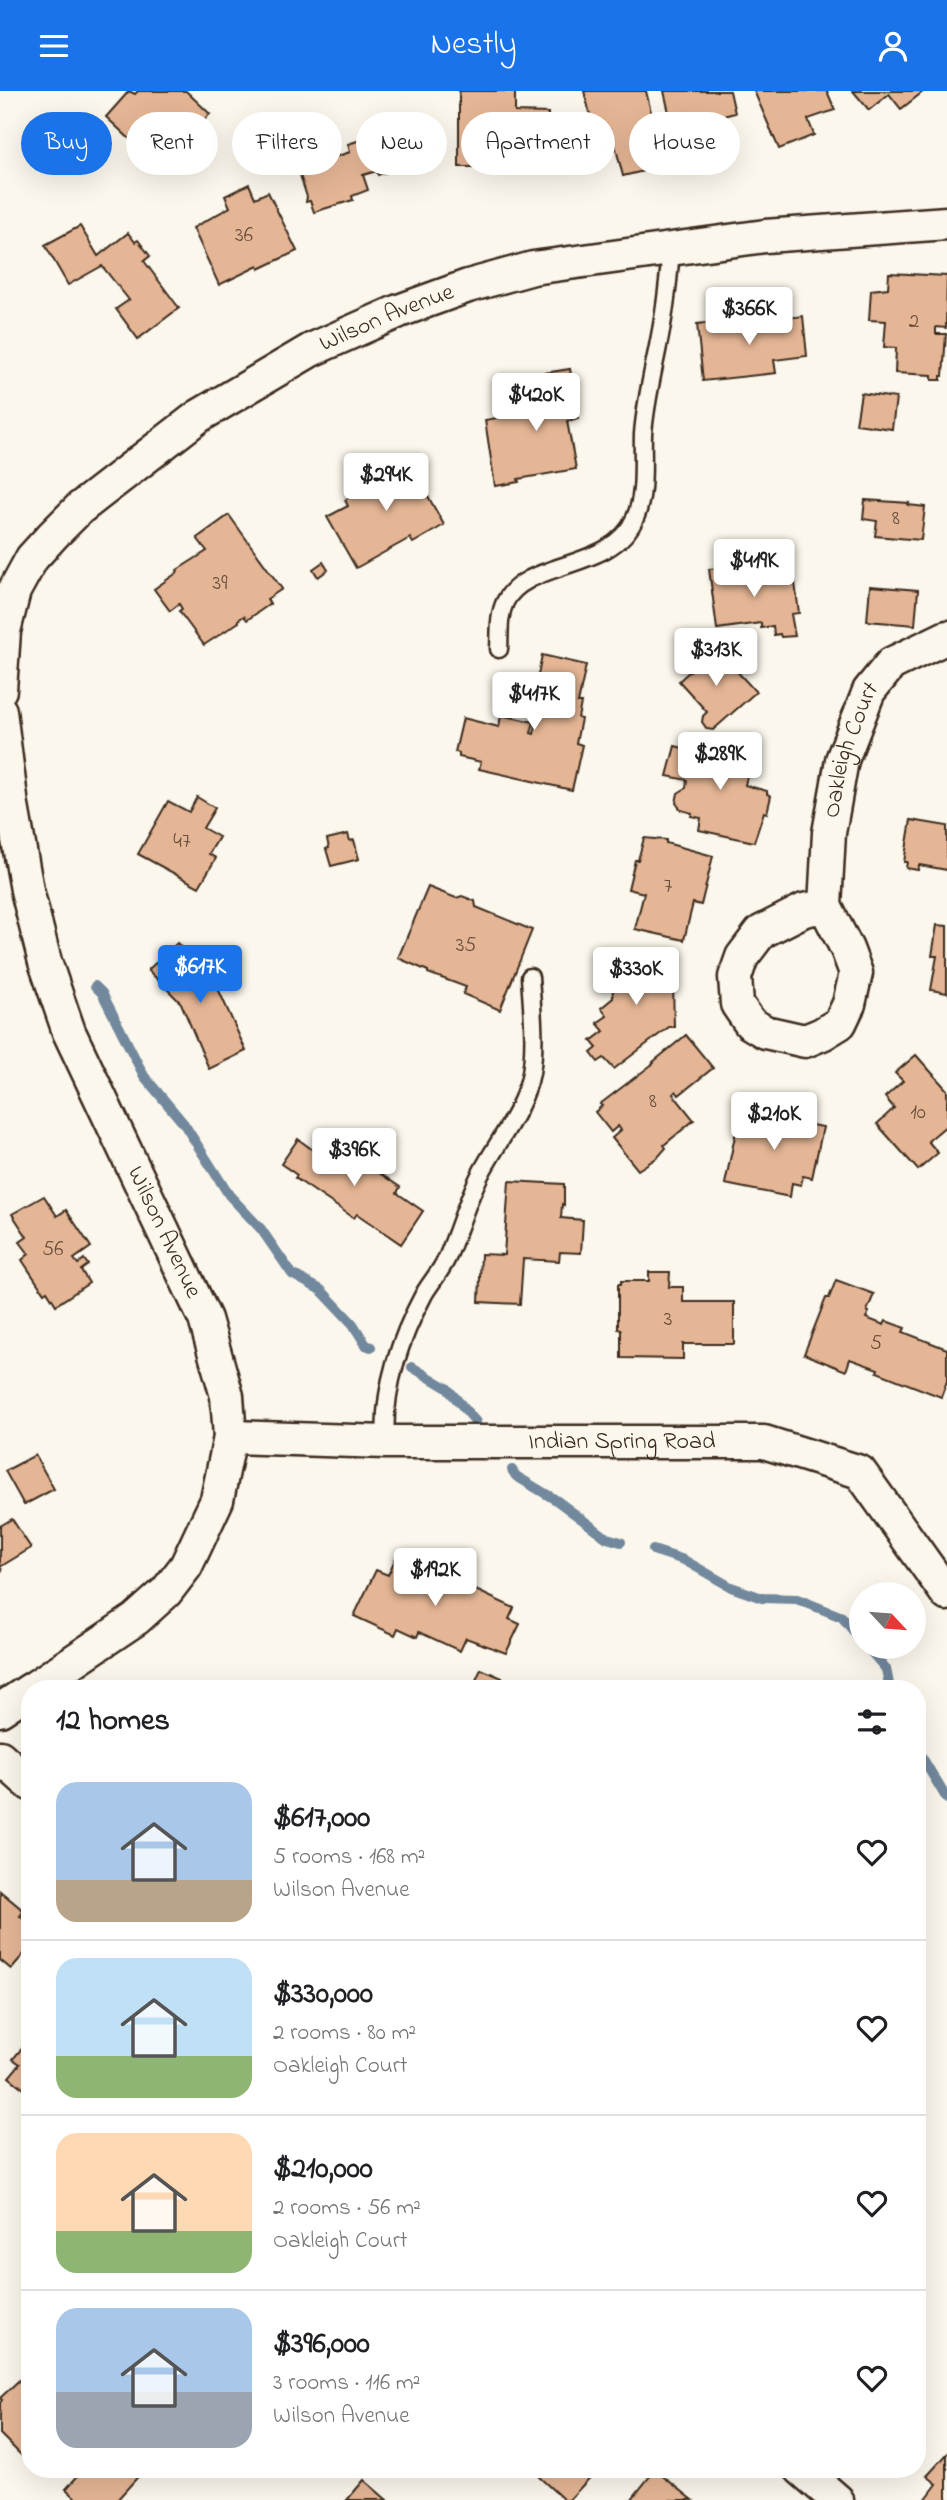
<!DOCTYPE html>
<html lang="en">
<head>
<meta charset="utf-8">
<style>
  :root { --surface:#fff; --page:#f2f2f2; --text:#202124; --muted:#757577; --line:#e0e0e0; --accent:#1a73e8 }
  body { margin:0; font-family:"Indie Flower",sans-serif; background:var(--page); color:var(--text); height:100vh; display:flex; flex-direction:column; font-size:26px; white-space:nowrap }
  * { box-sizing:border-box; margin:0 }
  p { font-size:23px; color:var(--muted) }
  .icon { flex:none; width:38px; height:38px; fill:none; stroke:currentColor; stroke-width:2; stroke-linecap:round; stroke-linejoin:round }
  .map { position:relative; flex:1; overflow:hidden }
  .sheet { position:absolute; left:21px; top:1589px; width:905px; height:798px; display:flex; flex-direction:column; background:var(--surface); border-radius:28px; box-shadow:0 7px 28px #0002 }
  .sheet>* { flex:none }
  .guide { position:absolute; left:21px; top:21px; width:906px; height:63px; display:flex; gap:14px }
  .needle { width:46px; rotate:116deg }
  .buttons { position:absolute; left:849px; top:1491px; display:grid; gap:14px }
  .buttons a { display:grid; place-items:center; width:77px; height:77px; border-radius:50%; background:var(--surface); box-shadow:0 7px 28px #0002; font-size:35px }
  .price { position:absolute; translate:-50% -60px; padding:0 16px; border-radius:7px; background:#fff; color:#222; font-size:23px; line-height:46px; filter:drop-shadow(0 2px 4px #0008) }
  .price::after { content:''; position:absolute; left:50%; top:42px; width:21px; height:16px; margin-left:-10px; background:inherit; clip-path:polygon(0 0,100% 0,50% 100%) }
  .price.active { background:var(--accent); color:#fff }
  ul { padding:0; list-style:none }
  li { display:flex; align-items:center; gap:21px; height:175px; padding:0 35px }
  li+li { border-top:2px solid var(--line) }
  li span { display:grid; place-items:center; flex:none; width:196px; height:140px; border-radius:21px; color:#555 }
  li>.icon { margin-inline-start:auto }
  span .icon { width:84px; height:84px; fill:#fffc; stroke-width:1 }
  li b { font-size:30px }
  h2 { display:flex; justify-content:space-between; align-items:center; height:84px; padding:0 35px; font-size:30px }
  .chip { padding:0 24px; border-radius:32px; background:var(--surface); box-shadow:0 7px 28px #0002; font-size:24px; line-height:63px }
  .chip.active { background:var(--accent); color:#fff }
  header { display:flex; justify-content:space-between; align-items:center; height:91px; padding:0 35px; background:var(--accent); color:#fff; font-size:32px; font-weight:600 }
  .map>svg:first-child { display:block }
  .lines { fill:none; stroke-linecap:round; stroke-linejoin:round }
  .stream { stroke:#72889d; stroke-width:10 }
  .building { fill:#e5b695; stroke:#3b2a1e; stroke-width:2 }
  .service-casing { stroke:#3b2a1e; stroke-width:21 }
  .minor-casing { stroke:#3b2a1e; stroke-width:37 }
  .service { stroke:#fbf7ec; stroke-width:16 }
  .minor { stroke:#fbf7ec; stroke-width:32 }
  .labels { text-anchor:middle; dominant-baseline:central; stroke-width:7; stroke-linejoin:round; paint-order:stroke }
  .number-label { font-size:21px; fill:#664d3c }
  .street-label { font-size:24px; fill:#3b2a1e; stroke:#fbf7ec }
</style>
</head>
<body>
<header><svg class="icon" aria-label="menu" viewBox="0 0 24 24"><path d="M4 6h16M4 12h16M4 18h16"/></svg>Nestly<svg class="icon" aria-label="person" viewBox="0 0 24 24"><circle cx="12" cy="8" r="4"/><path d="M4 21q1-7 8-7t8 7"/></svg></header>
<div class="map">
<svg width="947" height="2409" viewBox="0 0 947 2409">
  <rect width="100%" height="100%" fill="#fbf7ec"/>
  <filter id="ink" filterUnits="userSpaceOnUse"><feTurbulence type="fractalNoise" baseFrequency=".0143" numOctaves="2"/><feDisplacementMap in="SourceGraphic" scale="14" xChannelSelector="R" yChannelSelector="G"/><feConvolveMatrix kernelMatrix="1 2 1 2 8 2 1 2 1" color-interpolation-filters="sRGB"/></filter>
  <g filter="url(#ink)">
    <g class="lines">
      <g class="stream">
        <polyline points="95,895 102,902 144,985 184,1033 229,1104 261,1138 292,1183 321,1199 353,1233 366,1254 371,1256"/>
        <polyline points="412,1276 447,1297 476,1331"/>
        <polyline points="512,1379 516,1385 556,1409 607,1447 621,1451"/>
        <polyline points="653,1459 684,1469 731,1496 762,1507 797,1508 842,1526 861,1549"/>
        <polyline points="867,1556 886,1578 890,1598"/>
        <polyline points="917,1658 947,1708"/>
      </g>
    </g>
    <g class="building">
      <polygon points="129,0 135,3 138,0 186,0 210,23 197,36 191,31 160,62 155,58 146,67 137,59 145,50 140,45 134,52 106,26"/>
      <polygon points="459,0 515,0 515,21 548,22 548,67 489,67 489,76 459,76"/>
      <polygon points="584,0 646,0 664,75 623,85 613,46 597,50"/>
      <polygon points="664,0 730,0 735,22 719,26 728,63 685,74 677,38 673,39"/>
      <polygon points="754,0 827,0 835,19 808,28 814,44 779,58"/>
      <polygon points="853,0 924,0 901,18 889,3 869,19"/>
      <polygon points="402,36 414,73 378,84 377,80 363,84 368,99 352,105 353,109 314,121 310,110 306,111 307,106 298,78 350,61 348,53"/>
      <polygon points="249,93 255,107 268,101 297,160 259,178 258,175 219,194 193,137 230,116 225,105"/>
      <polygon points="80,135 98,165 128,142 135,151 138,149 150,165 144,170 179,217 138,248 116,218 129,209 102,175 68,194 45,154"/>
      <polygon points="889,182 947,185 946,237 936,236 936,243 946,243 943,285 941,285 941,289 932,289 932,284 895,282 896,257 884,256 886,230 869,229 871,199 888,197"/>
      <polygon points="803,225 807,265 774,269 776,282 703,290 697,233 737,229 737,233"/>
      <polygon points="570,278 578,328 567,330 576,378 518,388 519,391 495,395 485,329 537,320 531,284"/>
      <polygon points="861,302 896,307 892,338 856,333"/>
      <polygon points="404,362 444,434 413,452 410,447 356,477 327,426 348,415 345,409 374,390 369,382"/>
      <polygon points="865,409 909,412 908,414 925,416 921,449 875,445 877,430 863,428"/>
      <polygon points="229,424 282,498 267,508 270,513 247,529 244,525 238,529 239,531 204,554 179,520 182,518 179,513 170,520 154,498 178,481 177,479 207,460 197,447"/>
      <polygon points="323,471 328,479 318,486 313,478"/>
      <polygon points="758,474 759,485 785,481 786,485 794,484 799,522 791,523 795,545 781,546 780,543 774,544 773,535 761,537 761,532 717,538 709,478"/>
      <polygon points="870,495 918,499 915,534 867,530"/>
      <polygon points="703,557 716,570 723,565 756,601 713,639 707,638 702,631 703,625 707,621 679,590 691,579 686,573"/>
      <polygon points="542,564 586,574 578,612 581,612 578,627 581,628 576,652 582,654 572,699 479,678 481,671 459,666 459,662 455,661 463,627 499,636 501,624 534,631 531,642 534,643 541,611 533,609"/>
      <polygon points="675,655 706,663 710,655 752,664 745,694 767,700 767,703 771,705 767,722 764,721 754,751 699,739 701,727 691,725 692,722 681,719 676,712 678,702 686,697 687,689 667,685"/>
      <polygon points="197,706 215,717 203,737 219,746 209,763 216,767 199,796 138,763 168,710 189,721"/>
      <polygon points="911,729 947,735 947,779 919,774 918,779 906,777 907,771 904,771"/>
      <polygon points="348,743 350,750 354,749 359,768 331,775 326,758 329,757 327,748"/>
      <polygon points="644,747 666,749 666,752 713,765 701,814 693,812 684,849 635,838 644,802 628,798 635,769 638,769"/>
      <polygon points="428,796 456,807 462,805 475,810 476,816 532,839 500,919 463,903 466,896 428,882 428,880 398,867"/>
      <polygon points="937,834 947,835 947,902 931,899 937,865 932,865"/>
      <polygon points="177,852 213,886 246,960 209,978 181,912 148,879"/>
      <polygon points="668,860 670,892 673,892 674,936 669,936 614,978 604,967 598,971 591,962 597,957 591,950 604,940 597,932 607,925 601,917 613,907 612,885 618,885 617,865"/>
      <polygon points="686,944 713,977 679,1004 676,1000 673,1003 694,1029 664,1054 666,1057 658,1066 638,1079 612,1047 621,1039 618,1035 611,1041 595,1021 602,1015 600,1013 654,972 653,971"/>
      <polygon points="916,964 947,999 947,1034 928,1050 938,1062 918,1079 877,1033 894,1017 885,1006 903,990 895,982"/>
      <polygon points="760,1013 801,1022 800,1032 823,1036 812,1087 803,1085 801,1094 792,1092 790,1106 725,1093 736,1040 749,1042 753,1022 758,1023"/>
      <polygon points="298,1048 313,1059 320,1050 354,1072 357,1067 400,1096 397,1102 423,1120 401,1153 357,1123 354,1127 295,1087 297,1084 281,1073"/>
      <polygon points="509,1090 564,1093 564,1114 562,1113 561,1127 583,1129 581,1162 560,1161 559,1170 523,1168 520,1213 479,1211 481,1163 504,1164"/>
      <polygon points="44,1105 57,1125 66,1119 91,1156 74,1168 78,1173 84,1168 88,1174 81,1179 89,1192 56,1214 47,1200 44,1202 22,1169 29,1163 20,1151 27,1146 12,1123"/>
      <polygon points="649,1181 670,1181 669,1196 683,1196 683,1211 734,1211 734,1253 683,1253 683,1268 621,1267 621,1239 618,1238 618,1193 621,1193 621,1190 649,1190"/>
      <polygon points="836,1189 874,1203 867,1220 869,1221 866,1227 884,1234 886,1230 905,1237 903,1241 947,1258 947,1290 941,1306 877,1281 878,1278 850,1268 846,1280 804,1263 826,1207 829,1207"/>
      <polygon points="35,1364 54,1398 24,1414 5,1380"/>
      <polygon points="12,1428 31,1457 0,1476 2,1479 0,1481 0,1435"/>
      <polygon points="397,1464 420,1475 424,1468 435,1473 433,1479 514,1517 509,1528 520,1533 506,1562 466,1547 460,1560 419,1541 417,1546 398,1537 395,1544 354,1525 376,1479 388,1484"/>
      <polygon points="481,1578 507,1589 503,1598 472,1598"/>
      <polygon points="0,1800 24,1820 20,1825 30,1830 30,1856 11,1878 0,1869"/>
      <polygon points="30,1947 30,2003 9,1986 20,1973 13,1968"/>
      <polygon points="30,2279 30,2357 22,2365 0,2343 0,2312 2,2309 0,2307"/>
      <polygon points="947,2363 947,2409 925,2409 937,2393 927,2385"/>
      <polygon points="84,2378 145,2378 117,2409 78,2409 66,2398"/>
      <polygon points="546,2378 598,2378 569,2409 564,2409 539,2386"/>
      <polygon points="655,2379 693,2409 631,2409"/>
      <polygon points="364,2389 387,2409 347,2409"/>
    </g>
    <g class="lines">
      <defs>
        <g id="service">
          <path d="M499,558C500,542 498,526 505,511C526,468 612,481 635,427C646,403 642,369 643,343C646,304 657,266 663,228C667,205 669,182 671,159"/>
          <path d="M386,1351C382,1299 400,1248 424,1203C431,1191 441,1180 447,1167C459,1139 467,1109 481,1082C498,1050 524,1018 531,982C536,952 532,917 530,886"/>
        </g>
        <g id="minor">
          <path id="s1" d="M0,599L4,540L14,500L32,467L53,444L80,417L199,325L311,259L399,220L468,195L533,177L765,145L947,132"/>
          <path id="s2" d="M0,620L12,715L27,799L45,871L69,941L205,1228L227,1305L230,1346L217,1409L186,1475L166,1501L136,1528L32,1598"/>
          <path id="s3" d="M825,815L804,819L761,841L742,866L735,886L737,913L750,932L765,941L805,950L822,943L840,932L849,913L856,882L847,858L825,815L829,742L842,669L869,600L891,573L947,546"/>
          <path id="s4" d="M230,1346L386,1351H764L860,1381L947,1503"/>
          <polyline points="0,1619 30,1599"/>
          <polyline points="0,1666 30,1693"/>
          <polyline points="801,2378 837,2409"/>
        </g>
      </defs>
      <use href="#service" class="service-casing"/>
      <use href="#minor" class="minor-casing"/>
      <use href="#service" class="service"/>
      <use href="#minor" class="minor"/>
    </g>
  </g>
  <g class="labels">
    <g class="number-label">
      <text x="244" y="145">36</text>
      <text x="914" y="231">2</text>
      <text x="896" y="428">8</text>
      <text x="220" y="493">39</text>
      <text x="182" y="751">47</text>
      <text x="668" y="796">7</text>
      <text x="466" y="855">35</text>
      <text x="653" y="1011">8</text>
      <text x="918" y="1022">10</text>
      <text x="53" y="1159">56</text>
      <text x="668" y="1229">3</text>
      <text x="876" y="1253">5</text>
    </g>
    <g class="street-label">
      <text stroke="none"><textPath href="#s1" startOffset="570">Wilson Avenue</textPath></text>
      <text stroke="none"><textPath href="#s3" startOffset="556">Oakleigh Court</textPath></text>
      <text stroke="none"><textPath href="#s2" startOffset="551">Wilson Avenue</textPath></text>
      <text stroke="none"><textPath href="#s4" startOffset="392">Indian Spring Road</textPath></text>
    </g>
  </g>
</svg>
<div class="buttons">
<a><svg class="needle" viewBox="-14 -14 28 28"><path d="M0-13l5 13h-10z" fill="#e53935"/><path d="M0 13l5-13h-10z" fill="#757577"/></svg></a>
</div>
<b class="price" style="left:749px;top:256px">$366K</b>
<b class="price" style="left:536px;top:342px">$420K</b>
<b class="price" style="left:386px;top:422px">$294K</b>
<b class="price" style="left:754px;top:508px">$419K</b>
<b class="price" style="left:716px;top:597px">$313K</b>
<b class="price" style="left:534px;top:641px">$417K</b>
<b class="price" style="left:720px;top:701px">$289K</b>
<b class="price active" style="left:200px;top:914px">$617K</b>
<b class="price" style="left:636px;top:916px">$330K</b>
<b class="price" style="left:774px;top:1061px">$210K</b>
<b class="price" style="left:354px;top:1097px">$396K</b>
<b class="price" style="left:435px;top:1517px">$192K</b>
<div class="guide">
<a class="chip active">Buy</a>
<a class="chip">Rent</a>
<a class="chip">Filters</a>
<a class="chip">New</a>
<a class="chip">Apartment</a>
<a class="chip">House</a>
</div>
<section class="sheet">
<h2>12 homes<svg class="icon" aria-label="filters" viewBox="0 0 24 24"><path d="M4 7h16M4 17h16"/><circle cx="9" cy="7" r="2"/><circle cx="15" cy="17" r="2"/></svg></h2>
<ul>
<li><span style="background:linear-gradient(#a9c7e8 70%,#b9a48a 0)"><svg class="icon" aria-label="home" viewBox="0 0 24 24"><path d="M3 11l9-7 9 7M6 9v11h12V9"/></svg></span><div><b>$617,000</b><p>5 rooms · 168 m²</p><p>Wilson Avenue</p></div><svg class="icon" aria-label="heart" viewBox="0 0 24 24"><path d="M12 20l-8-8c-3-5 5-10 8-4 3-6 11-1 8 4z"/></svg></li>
<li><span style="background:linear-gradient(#bfe0f5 70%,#8fb573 0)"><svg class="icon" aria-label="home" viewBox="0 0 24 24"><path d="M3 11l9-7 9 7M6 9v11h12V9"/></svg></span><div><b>$330,000</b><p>2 rooms · 80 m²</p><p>Oakleigh Court</p></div><svg class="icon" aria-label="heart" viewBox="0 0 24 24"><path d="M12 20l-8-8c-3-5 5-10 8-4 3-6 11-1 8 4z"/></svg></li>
<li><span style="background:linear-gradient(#ffd9b3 70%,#8fb573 0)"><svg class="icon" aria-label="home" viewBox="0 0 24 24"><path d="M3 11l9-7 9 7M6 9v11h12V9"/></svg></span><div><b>$210,000</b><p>2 rooms · 56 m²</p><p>Oakleigh Court</p></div><svg class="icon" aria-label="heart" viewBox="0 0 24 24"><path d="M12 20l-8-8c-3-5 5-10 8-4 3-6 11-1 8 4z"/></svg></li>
<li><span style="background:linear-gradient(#a9c7e8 60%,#9aa5b1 0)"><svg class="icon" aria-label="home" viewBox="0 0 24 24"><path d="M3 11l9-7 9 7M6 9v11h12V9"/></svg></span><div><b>$396,000</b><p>3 rooms · 116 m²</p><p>Wilson Avenue</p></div><svg class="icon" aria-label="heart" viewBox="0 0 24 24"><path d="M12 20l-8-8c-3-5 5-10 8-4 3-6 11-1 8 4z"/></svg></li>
</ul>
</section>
</div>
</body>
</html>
